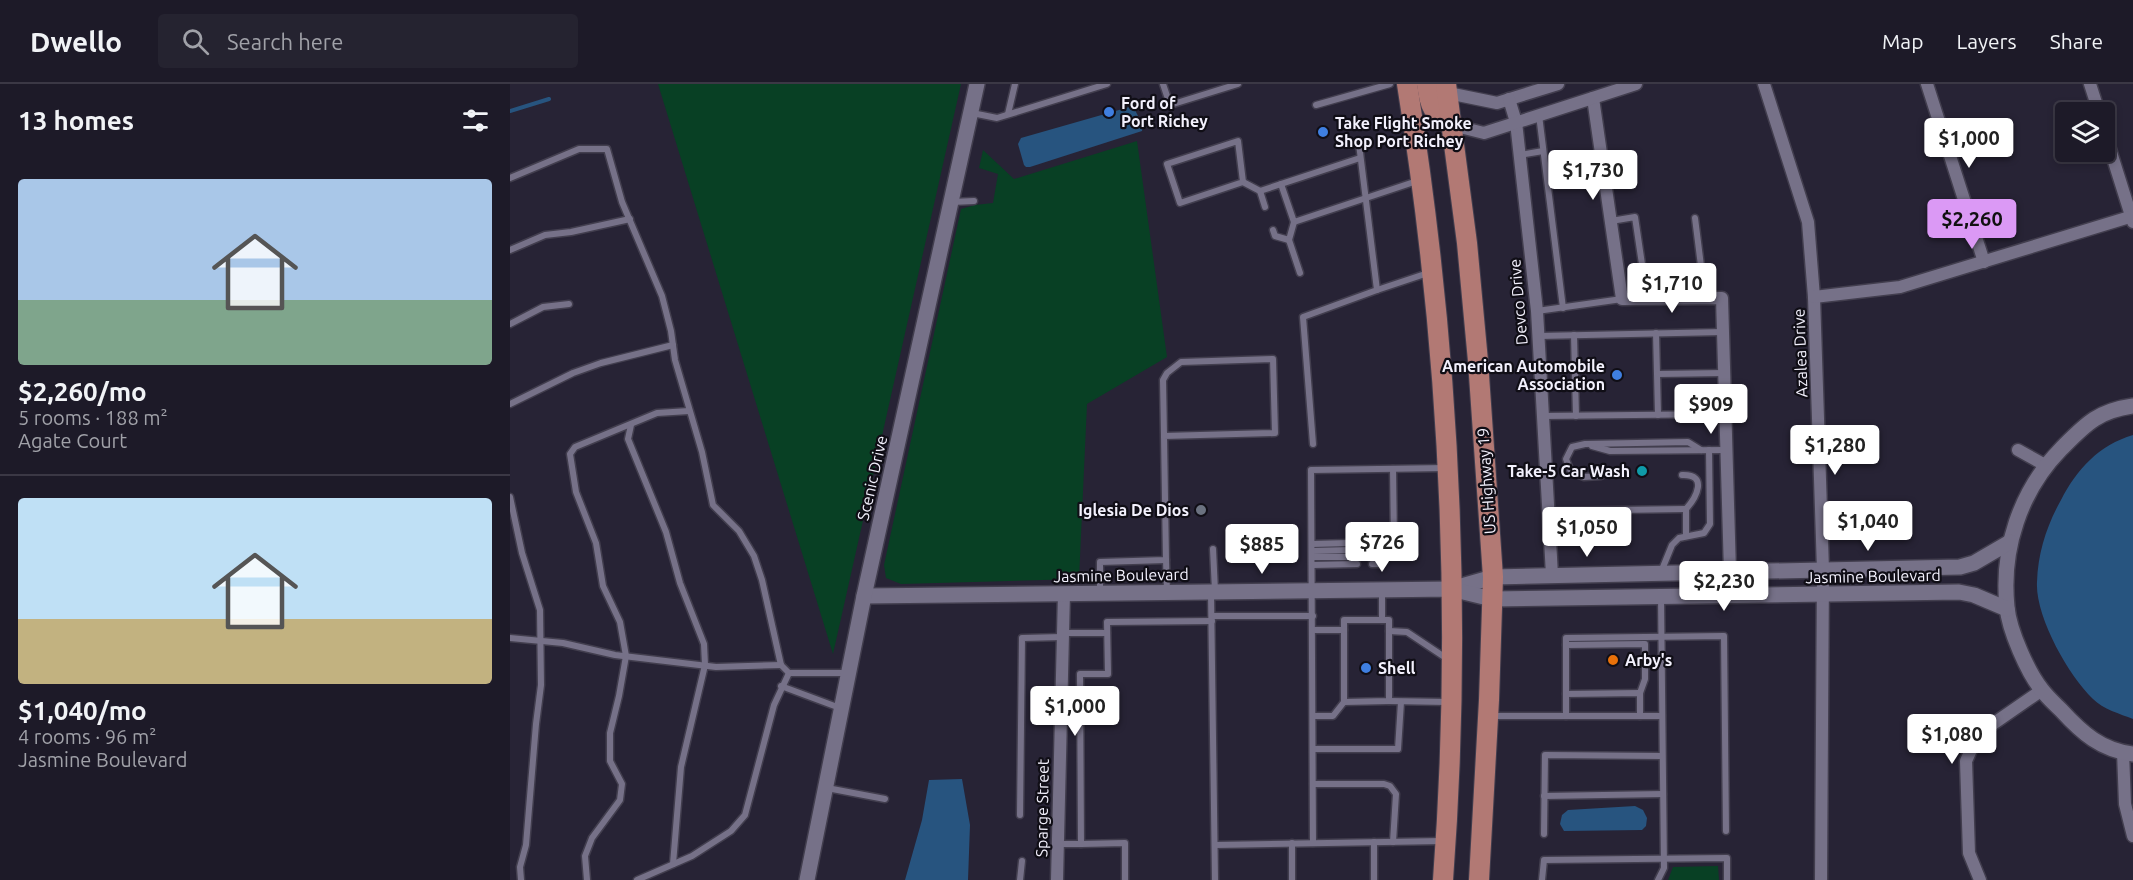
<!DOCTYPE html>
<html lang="en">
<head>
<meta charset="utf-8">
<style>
  :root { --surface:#1d1a28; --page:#252330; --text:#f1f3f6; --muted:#a0a1a8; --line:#3b3845; --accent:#db99f5 }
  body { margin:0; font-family:Ubuntu,sans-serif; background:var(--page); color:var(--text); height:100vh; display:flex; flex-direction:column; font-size:22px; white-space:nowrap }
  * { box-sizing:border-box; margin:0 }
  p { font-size:20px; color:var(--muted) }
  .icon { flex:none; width:33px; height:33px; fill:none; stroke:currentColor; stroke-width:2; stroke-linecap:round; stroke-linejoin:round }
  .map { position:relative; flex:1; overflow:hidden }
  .sheet { display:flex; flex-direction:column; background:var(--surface); width:510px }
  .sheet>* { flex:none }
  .tools { position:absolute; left:1545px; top:18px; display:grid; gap:12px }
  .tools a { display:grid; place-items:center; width:60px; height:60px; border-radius:6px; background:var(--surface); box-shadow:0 3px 9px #0003,0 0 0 2px var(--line); font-size:30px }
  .price { position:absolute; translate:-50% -51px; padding:0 14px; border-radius:6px; background:#fff; color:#222; font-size:20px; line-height:39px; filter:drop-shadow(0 2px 3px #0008) }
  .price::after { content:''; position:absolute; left:50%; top:36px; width:18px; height:14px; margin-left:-9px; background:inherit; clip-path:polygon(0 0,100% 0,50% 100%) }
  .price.selected { background:var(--accent); color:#111 }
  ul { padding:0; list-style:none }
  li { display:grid; align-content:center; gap:12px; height:318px; padding:0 18px }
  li+li { border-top:2px solid var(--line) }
  li span { display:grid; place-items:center; height:186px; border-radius:6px; color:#555 }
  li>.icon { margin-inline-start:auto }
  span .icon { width:108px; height:108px; fill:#fffc; stroke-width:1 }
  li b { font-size:26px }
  h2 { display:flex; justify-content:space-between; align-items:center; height:72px; padding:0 18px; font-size:26px }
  header { display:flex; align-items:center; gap:36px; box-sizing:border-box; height:84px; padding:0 30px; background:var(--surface); border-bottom:2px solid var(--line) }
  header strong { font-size:28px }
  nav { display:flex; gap:33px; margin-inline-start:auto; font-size:21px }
  .search { width:420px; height:54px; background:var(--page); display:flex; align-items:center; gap:15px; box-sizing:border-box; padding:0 21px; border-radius:6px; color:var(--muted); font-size:22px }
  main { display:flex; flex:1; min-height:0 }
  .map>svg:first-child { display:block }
  .green { fill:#084024 }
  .water { fill:#27547f }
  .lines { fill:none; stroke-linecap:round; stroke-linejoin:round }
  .stream { stroke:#27547f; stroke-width:4 }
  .service-casing { stroke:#423e4e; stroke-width:9 }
  .minor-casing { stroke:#423e4e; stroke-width:15 }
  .tertiary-casing { stroke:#423e4e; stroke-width:18 }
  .trunk-casing { stroke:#423e4e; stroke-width:22 }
  .service { stroke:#767188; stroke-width:6 }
  .minor { stroke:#767188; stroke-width:12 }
  .tertiary { stroke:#767188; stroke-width:15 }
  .trunk { stroke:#b27974; stroke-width:20 }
  .shop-dot { fill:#3f7fe0; stroke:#100e16; stroke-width:2 }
  .culture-dot { fill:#0f9aa8; stroke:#100e16; stroke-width:2 }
  .worship-dot { fill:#6b7280; stroke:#100e16; stroke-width:2 }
  .food-dot { fill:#e8710a; stroke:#100e16; stroke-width:2 }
  .labels { text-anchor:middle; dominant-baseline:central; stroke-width:4.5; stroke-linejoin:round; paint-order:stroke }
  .poi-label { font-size:16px; font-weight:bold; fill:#f3f1fd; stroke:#100e16; text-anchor:start }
  .street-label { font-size:16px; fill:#f3f1fd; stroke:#100e16 }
</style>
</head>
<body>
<header>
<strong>Dwello</strong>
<div class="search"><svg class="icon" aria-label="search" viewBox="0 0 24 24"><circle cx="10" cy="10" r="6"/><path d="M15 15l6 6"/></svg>Search here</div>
<nav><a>Map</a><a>Layers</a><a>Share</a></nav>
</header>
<main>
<section class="sheet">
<h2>13 homes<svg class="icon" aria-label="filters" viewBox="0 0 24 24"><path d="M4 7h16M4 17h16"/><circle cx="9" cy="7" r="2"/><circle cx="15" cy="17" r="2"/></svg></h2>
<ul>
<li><span style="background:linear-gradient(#a9c7e8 65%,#7fa58c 0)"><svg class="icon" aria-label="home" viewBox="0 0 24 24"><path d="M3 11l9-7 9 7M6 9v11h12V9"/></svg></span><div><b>$2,260/mo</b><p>5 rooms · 188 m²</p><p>Agate Court</p></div></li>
<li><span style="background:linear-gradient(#bfe0f5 65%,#c2b280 0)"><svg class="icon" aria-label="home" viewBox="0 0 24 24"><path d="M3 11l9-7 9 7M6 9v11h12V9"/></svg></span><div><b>$1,040/mo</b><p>4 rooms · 96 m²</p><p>Jasmine Boulevard</p></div></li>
</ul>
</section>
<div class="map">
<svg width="1623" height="796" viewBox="0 0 1623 796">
  <rect width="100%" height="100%" fill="#272335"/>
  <g class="green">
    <polygon points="148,0 451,0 323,570"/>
    <polygon points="627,57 657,273 577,320 569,495 391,500 376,494 374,481 451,125 465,121 483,119 488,90 469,84 473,66 504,95"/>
    <polygon points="1208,782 1209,796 1158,796 1163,783"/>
  </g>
  <g class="water">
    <polygon points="623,22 633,42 632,47 520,83 516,83 514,81 508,60 511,54"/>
    <path d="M1623,351V635C1610,630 1593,625 1583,615C1558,591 1525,532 1527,498C1528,468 1537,441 1551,416C1567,385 1589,361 1623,351Z"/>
    <polygon points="452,695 460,741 458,796 395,796 412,736 419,696"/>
    <polygon points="1125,722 1133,726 1137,734 1136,742 1132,746 1054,747 1050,740 1052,731 1058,726"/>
  </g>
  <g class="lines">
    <polyline class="stream" points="0,27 39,15"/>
    <defs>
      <g id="service">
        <polyline points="653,0 660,21 728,0"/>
        <polyline points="806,21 880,0"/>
        <polyline points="462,29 487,34 597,0"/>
        <polyline points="498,30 505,0"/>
        <polyline points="1029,31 1053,224"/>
        <polygon points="728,57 733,98 670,119 657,80"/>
        <polyline points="1010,71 1033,67"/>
        <polyline points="0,94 69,65 97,65 112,118 152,212 161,247 165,276 192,368 203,421 229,447 244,472 252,496 271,581 279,589 338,589"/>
        <polyline points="733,98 750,107 850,74"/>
        <polyline points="771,100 784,138 907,97"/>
        <polyline points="750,107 755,123"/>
        <polyline points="442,118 464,117"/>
        <polyline points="1185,134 1195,214"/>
        <polyline points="1101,137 1125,133 1137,214"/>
        <polyline points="763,146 765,152 779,156 784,138"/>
        <polyline points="779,156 790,189"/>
        <polyline points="0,166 35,151 61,148 120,135"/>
        <polyline points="867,206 918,189"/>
        <polyline points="1027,227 1112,215"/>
        <polyline points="0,240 33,223 59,220"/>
        <polyline points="1146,249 1148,331"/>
        <polyline points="1064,251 1066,332"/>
        <polyline points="1029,252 1213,248"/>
        <polyline points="1148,290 1214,289"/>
        <polyline points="0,320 63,289 91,279 163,261"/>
        <polyline points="1033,332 1215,330"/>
        <polyline points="121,341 118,355 156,448 170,499 194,560 195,581 171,683 163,780"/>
        <polyline points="803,360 793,233 867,206 849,60"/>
        <polyline points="1082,362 1100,367 1216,366"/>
        <path d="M1172,391C1199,390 1186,414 1176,425V452"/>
        <polyline points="1091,392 1074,393 1061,388 1056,375 1062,363 1075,360 1178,358 1191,366"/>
        <polyline points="0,413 12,469 30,526 31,601 26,640 16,761 10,783 11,796"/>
        <polyline points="1039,427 1176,425"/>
        <polyline points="854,458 884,458"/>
        <polyline points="802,460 839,459"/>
        <polyline points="703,465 705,507"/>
        <polyline points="856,465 879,465"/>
        <polyline points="802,467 842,466"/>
        <polyline points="802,473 844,473"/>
        <polyline points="859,473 875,473"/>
        <polyline points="656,476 657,508"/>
        <polyline points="862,480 872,480 884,458 883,385"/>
        <polyline points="803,481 847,480"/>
        <polyline points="1151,488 1162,461 1169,454 1194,449 1200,440 1199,366"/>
        <polyline points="872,507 872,536"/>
        <polyline points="590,508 590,478 656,476 654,352 765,349 763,275 671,278 657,289 653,296 654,352"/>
        <polyline points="701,509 705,796"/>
        <polyline points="702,532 803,532"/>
        <polygon points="834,536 879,536 879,617 834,618"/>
        <polyline points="803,546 834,546"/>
        <polyline points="879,547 897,548 939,576"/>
        <polyline points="553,549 597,549"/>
        <polyline points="0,554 53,559 105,571 206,583 271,581"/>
        <polyline points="1056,561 1135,560 1135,595 1130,609"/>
        <polyline points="271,602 330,624"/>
        <polyline points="1056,610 1130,609 1130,632"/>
        <polyline points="879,617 938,618"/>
        <polyline points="803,632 823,632 834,618"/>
        <polyline points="981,632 1152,632"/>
        <polyline points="1056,632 1056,554 1214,552 1216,747"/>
        <polyline points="803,665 888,665 891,618"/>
        <polyline points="803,700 874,700 880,702 886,710 883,758"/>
        <polyline points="317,704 375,715"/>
        <polyline points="1034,712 1153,710"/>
        <polyline points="510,731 512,554 552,553"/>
        <polyline points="1034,750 1035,671 1152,672"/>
        <polyline points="782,759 782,796"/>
        <polyline points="803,759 801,386 936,384"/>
        <polyline points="548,760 571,760"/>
        <polyline points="705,761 932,757"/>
        <polyline points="77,796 75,772 82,754 110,716 112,700 100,677 100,649 109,612 116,572 110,538 93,502 86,459 66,408 60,370 65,363 147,329 179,327"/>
        <polyline points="127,796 182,772 221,747 235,731 264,621 279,589"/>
        <polyline points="510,796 512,777"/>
        <polyline points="615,796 615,759 571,760 570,590 598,590 597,538 702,537"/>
        <polyline points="864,796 864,758"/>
        <polyline points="1032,796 1034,776 1217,774 1217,796"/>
        <polyline points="1148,796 1154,784 1151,513"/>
      </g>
      <g id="minor">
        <polyline points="1254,0 1298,138 1304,213 1313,486 1311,796"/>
        <polyline points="1417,0 1474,178"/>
        <polyline points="1580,0 1589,28"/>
        <polyline points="938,9 987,19 1048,0"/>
        <polyline points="1083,14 1112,215 1212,214 1220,488"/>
        <polyline points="999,15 1006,38 1027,227 1042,491"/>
        <polyline points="942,41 974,49 1126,0"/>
        <polyline points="1594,46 1623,138"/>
        <polyline points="1304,213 1390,203 1623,132"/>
        <polyline points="1508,366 1535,381"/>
        <polyline points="1613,668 1615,720 1623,752"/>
        <polyline points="547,796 554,509"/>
        <polyline points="1470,796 1459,769 1456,677 1465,657 1480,642 1532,606"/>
      </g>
      <g id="tertiary">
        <path d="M1623,322C1587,327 1575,341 1551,365C1510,407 1491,465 1497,523C1499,546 1518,589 1532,606C1538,614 1545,620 1551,626C1572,649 1591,666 1623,670"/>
        <polyline points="941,505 983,493 1450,483 1464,479 1500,458"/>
        <polyline points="354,512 941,505 982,515 1449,508 1464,511 1497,525"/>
        <polyline points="297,796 354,512 467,0"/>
      </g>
      <g id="trunk">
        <path d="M897,0C939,262 953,531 933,796"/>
        <path d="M917,0C921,25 921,26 942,41"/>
        <polyline points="936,0 957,159 968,277 983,493 979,616 969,796"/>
      </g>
    </defs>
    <use href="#service" class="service-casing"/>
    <use href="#minor" class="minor-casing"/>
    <use href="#tertiary" class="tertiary-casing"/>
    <use href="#trunk" class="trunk-casing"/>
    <use href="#service" class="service"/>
    <use href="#minor" class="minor"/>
    <use href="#tertiary" class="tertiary"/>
    <use href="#trunk" class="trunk"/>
  </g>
  <g class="shop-dot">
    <circle cx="599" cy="28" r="6"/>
    <circle cx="813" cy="48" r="6"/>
    <circle cx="1107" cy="291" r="6"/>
    <circle cx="856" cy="584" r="6"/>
  </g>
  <circle class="culture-dot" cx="1132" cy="387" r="6"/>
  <circle class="worship-dot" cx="691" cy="426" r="6"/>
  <circle class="food-dot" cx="1103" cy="576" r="6"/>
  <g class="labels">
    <g class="poi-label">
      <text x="611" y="19">Ford of<tspan x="611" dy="18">Port Richey</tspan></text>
      <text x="825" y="39">Take Flight Smoke<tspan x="825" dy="18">Shop Port Richey</tspan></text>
      <text x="1095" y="282" text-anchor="end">American Automobile<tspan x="1095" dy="18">Association</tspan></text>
      <text x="1120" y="387" text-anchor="end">Take-5 Car Wash</text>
      <text x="679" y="426" text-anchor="end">Iglesia De Dios</text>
      <text x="1115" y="576">Arby's</text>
      <text x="868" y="584">Shell</text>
    </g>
    <g class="street-label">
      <text transform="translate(1008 218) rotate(-95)">Devco Drive</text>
      <text transform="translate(1290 269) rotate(-92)">Azalea Drive</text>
      <text transform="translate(362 394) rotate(-77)">Scenic Drive</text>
      <text transform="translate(976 397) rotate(-94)">US Highway 19</text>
      <text transform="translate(611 491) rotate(-1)">Jasmine Boulevard</text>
      <text transform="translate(1363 492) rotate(-1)">Jasmine Boulevard</text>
      <text transform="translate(532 724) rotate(-89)">Sparge Street</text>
    </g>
  </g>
</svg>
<div class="tools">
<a><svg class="icon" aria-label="layers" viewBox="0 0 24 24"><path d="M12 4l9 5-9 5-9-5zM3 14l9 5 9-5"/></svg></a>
</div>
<b class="price" style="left:1459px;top:85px">$1,000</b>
<b class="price" style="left:1083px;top:117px">$1,730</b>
<b class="price selected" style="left:1462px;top:166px">$2,260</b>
<b class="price" style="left:1162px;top:230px">$1,710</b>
<b class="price" style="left:1201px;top:351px">$909</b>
<b class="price" style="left:1325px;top:392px">$1,280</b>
<b class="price" style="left:1358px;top:468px">$1,040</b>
<b class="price" style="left:1077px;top:474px">$1,050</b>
<b class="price" style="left:872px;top:489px">$726</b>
<b class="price" style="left:752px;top:491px">$885</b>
<b class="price" style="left:1214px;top:528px">$2,230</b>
<b class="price" style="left:565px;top:653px">$1,000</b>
<b class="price" style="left:1442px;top:681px">$1,080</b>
</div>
</main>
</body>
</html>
